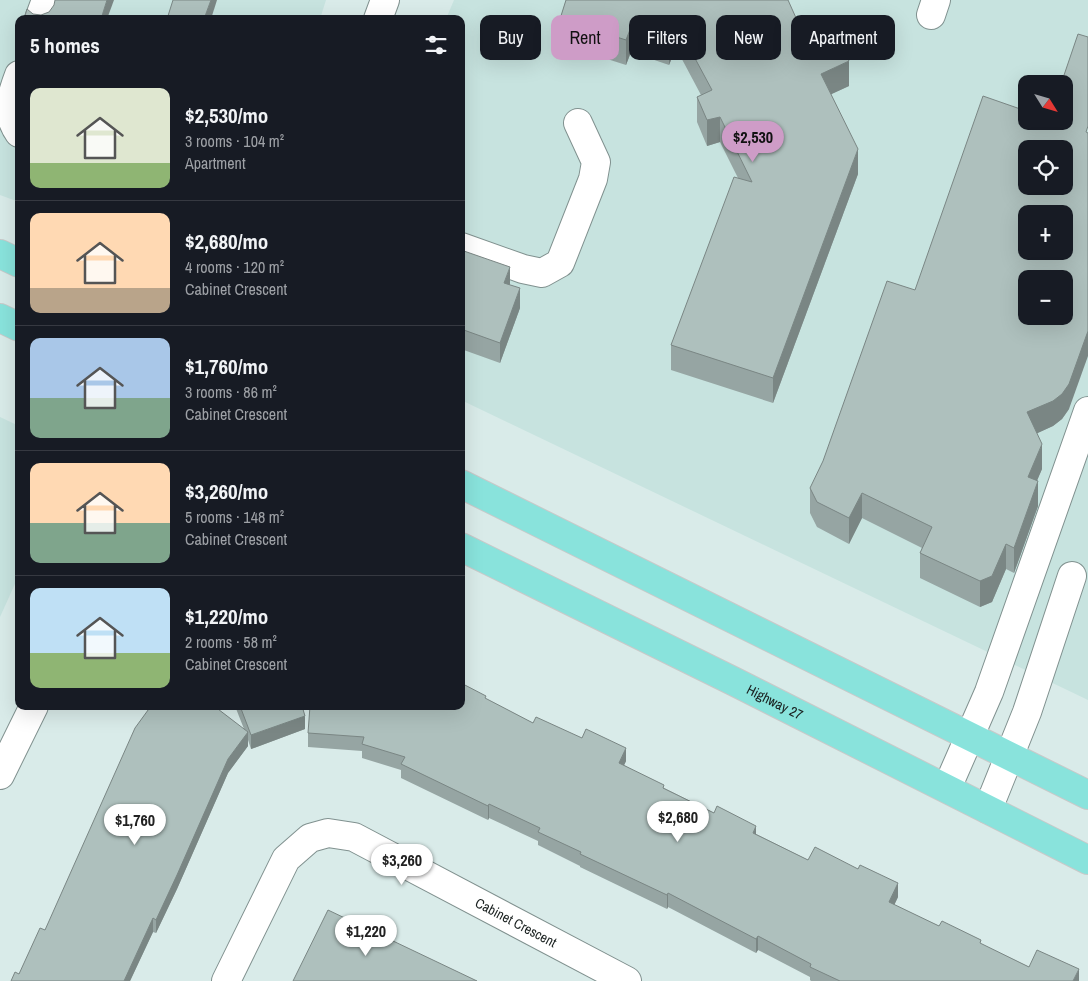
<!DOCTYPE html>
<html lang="en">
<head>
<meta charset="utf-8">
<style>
  :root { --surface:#171b24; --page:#242831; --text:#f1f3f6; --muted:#9ea1a6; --line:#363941; --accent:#ce9cc7 }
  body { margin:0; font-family:"Archivo Narrow",sans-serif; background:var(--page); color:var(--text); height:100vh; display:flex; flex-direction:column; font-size:19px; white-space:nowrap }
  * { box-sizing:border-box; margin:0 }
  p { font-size:16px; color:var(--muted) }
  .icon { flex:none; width:28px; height:28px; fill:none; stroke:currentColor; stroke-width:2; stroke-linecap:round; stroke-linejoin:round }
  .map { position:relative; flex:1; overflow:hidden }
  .panel { position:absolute; left:15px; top:15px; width:450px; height:695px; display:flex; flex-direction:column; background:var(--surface); border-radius:10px; box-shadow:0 5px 20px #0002 }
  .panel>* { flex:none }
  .guide { position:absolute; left:480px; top:15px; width:475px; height:45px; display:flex; gap:10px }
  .needle { width:32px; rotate:127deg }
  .controls { position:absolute; left:1018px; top:75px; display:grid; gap:10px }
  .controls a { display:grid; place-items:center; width:55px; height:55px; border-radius:10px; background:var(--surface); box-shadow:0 5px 20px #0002; font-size:25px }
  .price { position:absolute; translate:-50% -42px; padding:0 11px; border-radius:18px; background:#fff; color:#222; font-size:16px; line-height:32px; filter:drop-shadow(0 1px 2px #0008) }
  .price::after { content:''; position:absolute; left:50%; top:30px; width:15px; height:11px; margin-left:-8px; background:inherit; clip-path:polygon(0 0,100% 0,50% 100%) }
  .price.current { background:var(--accent); color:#111 }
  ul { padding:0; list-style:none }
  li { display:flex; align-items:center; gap:15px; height:125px; padding:0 15px }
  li+li { border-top:1px solid var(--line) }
  li span { display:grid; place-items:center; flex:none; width:140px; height:100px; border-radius:10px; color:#555 }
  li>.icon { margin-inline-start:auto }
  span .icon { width:60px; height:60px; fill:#fffc; stroke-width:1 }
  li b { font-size:21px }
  h2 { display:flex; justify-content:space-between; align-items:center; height:60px; padding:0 15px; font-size:21px }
  .tag { padding:0 18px; border-radius:10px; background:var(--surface); box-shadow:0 5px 20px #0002; font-size:18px; line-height:45px }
  .tag.current { background:var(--accent); color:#111 }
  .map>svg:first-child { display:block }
  .built { fill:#c7e3df; fill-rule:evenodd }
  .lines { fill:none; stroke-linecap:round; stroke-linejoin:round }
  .minor-casing { stroke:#80918f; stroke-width:30 }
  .major-casing { stroke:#c8c9c9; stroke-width:30 }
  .minor { stroke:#fff; stroke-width:28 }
  .major { stroke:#89e3dc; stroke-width:28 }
  .wall { fill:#96a5a3 }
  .shaded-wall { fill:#7a8684 }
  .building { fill:#aec0bd; stroke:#7a8684; fill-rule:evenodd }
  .labels { text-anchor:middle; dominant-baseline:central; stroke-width:4; stroke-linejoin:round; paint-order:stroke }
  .street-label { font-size:14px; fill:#19201f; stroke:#e6f8f6 }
</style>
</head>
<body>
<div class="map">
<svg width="1088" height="981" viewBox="0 0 1088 981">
  <rect width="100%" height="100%" fill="#d9ebe9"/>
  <g class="built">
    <polygon points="0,0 326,0 320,19 19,19 19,202 0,195"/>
    <path d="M454,0H1088V700L461,400V19H446ZM1026,84H1064V121H1026ZM1026,149H1064V186H1026ZM1026,214H1064V251H1026ZM1026,279H1064V316H1026Z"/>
    <polygon points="0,417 19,426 19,575 0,617"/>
  </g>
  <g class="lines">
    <defs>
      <g id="minor">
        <polyline points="931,15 936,0"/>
        <polyline points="39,19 46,0"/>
        <polyline points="378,19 385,0"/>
        <path d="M19,75C11,96 5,113 19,133"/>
        <polyline points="461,247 523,269 542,273 560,263 593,179 596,162 578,123"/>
        <polyline points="0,775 34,706"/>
        <polyline points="947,788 989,692 1088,411"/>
        <polyline points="988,809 1027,712 1072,576"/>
        <path id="s1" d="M226,981L286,859L310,838L328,833L354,837L627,981"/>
      </g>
      <g id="major">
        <polyline points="0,254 19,263"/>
        <polyline points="0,318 19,327"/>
        <polyline points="461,484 1088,795"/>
        <path id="s2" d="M461,547L733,681L1088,860"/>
      </g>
    </defs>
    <use href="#minor" class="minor-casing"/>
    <use href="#major" class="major-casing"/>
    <use href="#minor" class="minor"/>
    <use href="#major" class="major"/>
  </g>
  <g class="wall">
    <polygon points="566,0 805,38 849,86 831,94 858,174 773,403 671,370 671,345 738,178 720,142 707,146 697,122 697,97 701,95 676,48 669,65 631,52 626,65 560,44 560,19"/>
    <polygon points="19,33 19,57 17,57 17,37"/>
    <polygon points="461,250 510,285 520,308 500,363 461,349"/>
    <polygon points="1069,409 1062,419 1053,426 1037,433 1042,469 1037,480 1038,506 1014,573 1006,569 992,602 980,607 920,578 920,553 922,548 862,518 849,544 817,527 810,513 810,488"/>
    <polygon points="486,699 533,723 626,761 624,765 664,788 808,860 898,897 894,905 939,926 981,944 1029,967 1079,981 811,981 810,980 810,977 758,950 756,953 668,907 667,909 580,867 580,866 538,845 538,841 489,818 488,820 401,778 401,770 362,758 362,751 308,747 308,733"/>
    <polygon points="235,706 302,706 305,729 251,749 248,740 248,746 228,773 177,889 156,933 153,932 130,981 11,981 19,974 45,930 244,729"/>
  </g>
  <g class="shaded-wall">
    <polygon points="107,0 114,0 107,19 101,19"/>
    <polygon points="211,0 217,0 211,19 204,19"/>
    <polygon points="676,23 676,48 669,65 669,39"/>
    <polygon points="631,27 631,52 626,65 626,40"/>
    <polygon points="849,61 849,86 821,99 821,74"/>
    <polygon points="720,117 720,142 707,146 707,120"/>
    <polygon points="858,149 858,174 773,403 773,378"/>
    <polygon points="510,267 510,287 504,283"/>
    <polygon points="520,288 520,308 500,363 500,343"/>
    <polygon points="1088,331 1088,356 1069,409 1062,419 1053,426 1027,438 1027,412"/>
    <polygon points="1042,444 1042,469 1028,502 1028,477"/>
    <polygon points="1038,481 1038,506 1014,573 1014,548"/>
    <polygon points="862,493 862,518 849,544 849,518"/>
    <polygon points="1006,544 1006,569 992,602 980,607 980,581"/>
    <polygon points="305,716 305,729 251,749 251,735"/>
    <polygon points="248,732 248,746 228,773 177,889 156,933 156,920 228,759"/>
    <polygon points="626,748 626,761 619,776 619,763"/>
    <polygon points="489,804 489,818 488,820 488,806"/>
    <polygon points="756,826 756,840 753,833"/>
    <polygon points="898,883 898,897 889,916 889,902"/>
    <polygon points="668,893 668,907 667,909 667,895"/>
    <polygon points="153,918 153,932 130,981 124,981"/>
    <polygon points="758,936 758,950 756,953 756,939"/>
    <polygon points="1079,969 1079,981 1073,981"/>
  </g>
  <g class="building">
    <polygon points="55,0 107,0 101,19 24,19 27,9 33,14 41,15 49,12 54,5"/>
    <polygon points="173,0 211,0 204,19 167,19"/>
    <polygon points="566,0 788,0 805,38 830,27 849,61 821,74 858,149 773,378 671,345 734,177 752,182 720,117 707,120 697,97 712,90 676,23 669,39 631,27 626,40 560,19"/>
    <path d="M1078,34L1088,37V126L1086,132L1088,133V331L1069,384L1062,394L1053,401L1027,412L1042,444L1028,477L1038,481L1014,548L1006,544L992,576L980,581L920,553L932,527L862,493L849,518L817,502L810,488L823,461L887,281L915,290L983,96L1026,111V121H1064V84H1061ZM1026,149H1064V186H1026ZM1026,214H1064V251H1026ZM1026,279H1064V316H1026Z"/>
    <polygon points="461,250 510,267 504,283 520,288 500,343 461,329"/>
    <polygon points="461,683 486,696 485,698 533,723 536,717 582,738 586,729 626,748 619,763 664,785 663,788 714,813 717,806 756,826 753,833 808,860 815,847 858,869 860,865 898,883 889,902 939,926 942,921 981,940 980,943 1029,967 1037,950 1079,969 1073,981 840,981 810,967 811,964 758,936 756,939 668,893 667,895 580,854 581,852 538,832 540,828 489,804 488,806 401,764 405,757 362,744 364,737 308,733 310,706 461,706"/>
    <polygon points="151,706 214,706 248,732 228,759 177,875 156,920 153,918 124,981 11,981 15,972 19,974 40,928 45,930 135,728"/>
    <polygon points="240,706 302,706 305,716 251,735"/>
    <polygon points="328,910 477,981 293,981"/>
  </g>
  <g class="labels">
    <g class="street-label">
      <text stroke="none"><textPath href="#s2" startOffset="350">Highway 27</textPath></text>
      <text stroke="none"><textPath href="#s1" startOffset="396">Cabinet Crescent</textPath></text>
    </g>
  </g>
</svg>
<div class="controls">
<a><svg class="needle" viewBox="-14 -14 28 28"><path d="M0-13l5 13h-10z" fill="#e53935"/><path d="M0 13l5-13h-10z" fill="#9ea1a6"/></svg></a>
<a><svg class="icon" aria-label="locate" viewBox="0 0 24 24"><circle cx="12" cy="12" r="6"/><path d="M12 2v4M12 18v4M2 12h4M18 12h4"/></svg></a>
<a>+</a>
<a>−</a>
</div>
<b class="price current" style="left:753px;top:163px">$2,530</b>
<b class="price" style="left:678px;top:843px">$2,680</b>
<b class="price" style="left:135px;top:846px">$1,760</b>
<b class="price" style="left:402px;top:886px">$3,260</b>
<b class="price" style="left:366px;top:957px">$1,220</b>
<div class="guide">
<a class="tag">Buy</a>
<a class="tag current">Rent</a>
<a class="tag">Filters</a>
<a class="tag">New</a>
<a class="tag">Apartment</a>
</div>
<section class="panel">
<h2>5 homes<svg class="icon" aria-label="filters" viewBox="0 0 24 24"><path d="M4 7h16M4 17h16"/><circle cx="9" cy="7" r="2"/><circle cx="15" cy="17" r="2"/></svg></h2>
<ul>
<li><span style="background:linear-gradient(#dfe7d0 75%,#8fb573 0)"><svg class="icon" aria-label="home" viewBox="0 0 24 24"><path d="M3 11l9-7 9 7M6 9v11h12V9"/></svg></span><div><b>$2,530/mo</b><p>3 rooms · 104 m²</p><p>Apartment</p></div></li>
<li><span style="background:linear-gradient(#ffd9b3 75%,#b9a48a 0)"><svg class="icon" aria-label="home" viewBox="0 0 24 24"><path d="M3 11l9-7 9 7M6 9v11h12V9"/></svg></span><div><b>$2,680/mo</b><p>4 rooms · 120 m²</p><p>Cabinet Crescent</p></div></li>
<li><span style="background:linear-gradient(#a9c7e8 60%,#7fa58c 0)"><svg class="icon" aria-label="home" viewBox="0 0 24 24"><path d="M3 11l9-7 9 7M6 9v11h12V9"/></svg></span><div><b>$1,760/mo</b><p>3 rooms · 86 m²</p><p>Cabinet Crescent</p></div></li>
<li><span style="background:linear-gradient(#ffd9b3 60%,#7fa58c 0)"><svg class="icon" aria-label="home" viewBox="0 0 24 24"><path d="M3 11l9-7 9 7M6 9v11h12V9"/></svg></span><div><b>$3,260/mo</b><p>5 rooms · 148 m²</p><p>Cabinet Crescent</p></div></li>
<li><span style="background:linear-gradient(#bfe0f5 65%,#8fb573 0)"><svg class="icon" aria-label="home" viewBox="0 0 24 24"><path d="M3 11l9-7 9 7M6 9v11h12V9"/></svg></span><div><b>$1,220/mo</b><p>2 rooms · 58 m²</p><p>Cabinet Crescent</p></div></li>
</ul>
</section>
</div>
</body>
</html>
